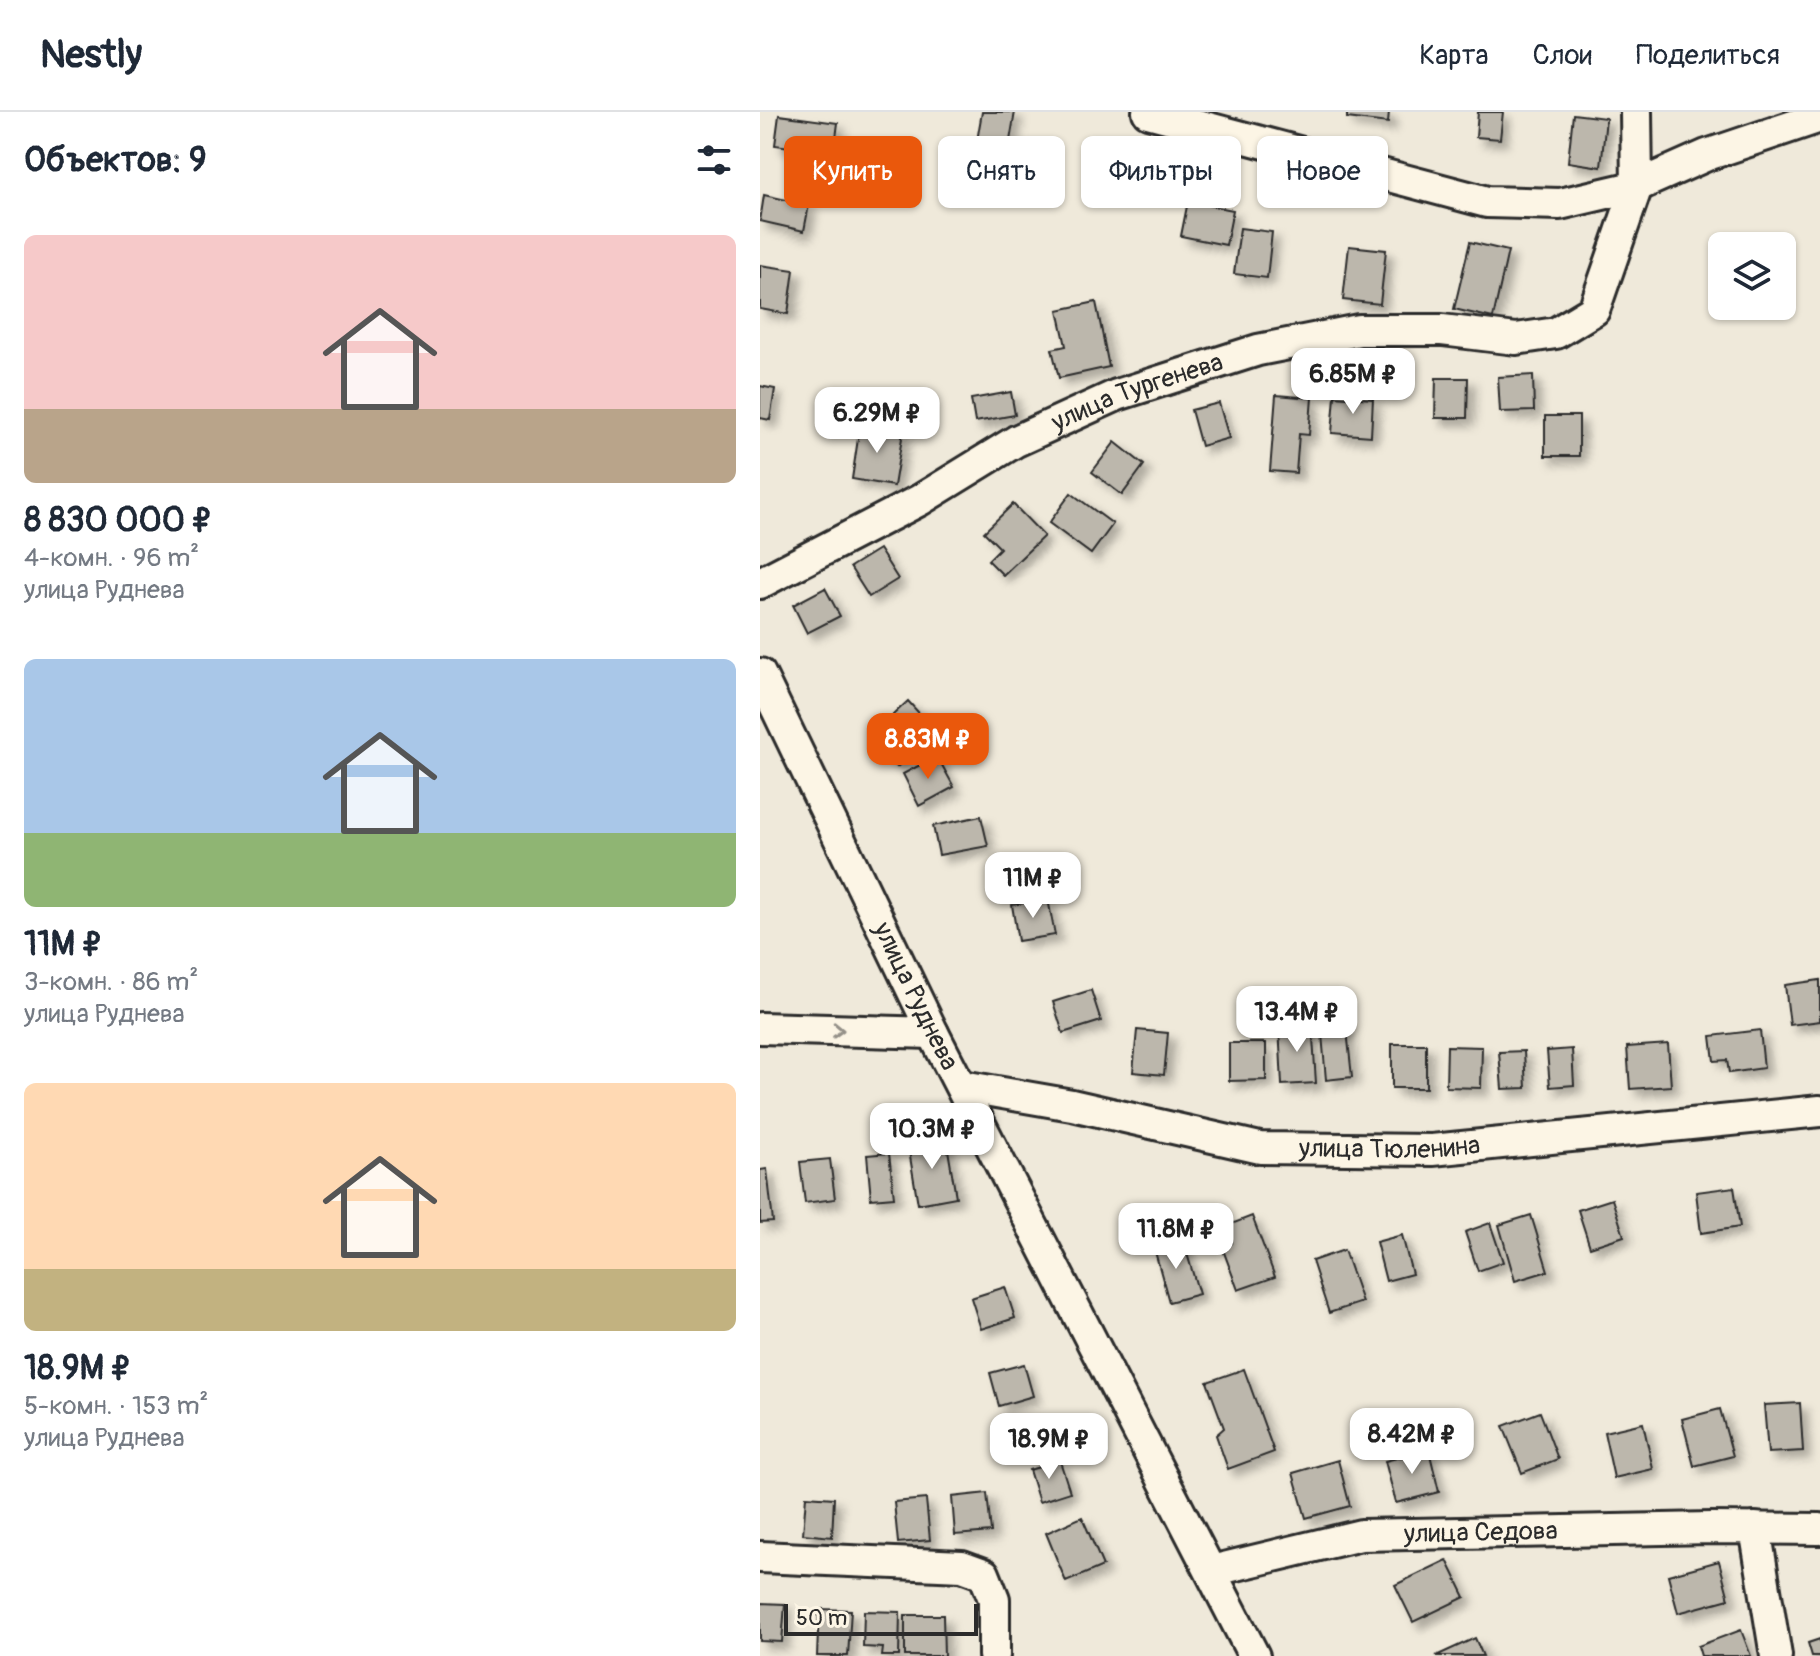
<!DOCTYPE html>
<html lang="ru">
<head>
<meta charset="utf-8">
<style>
  :root { --surface:#fff; --page:#f6f6f7; --text:#1f2937; --muted:#747a83; --line:#e0e1e3; --accent:#ea580c }
  body { margin:0; font-family:Pangolin,sans-serif; background:var(--page); color:var(--text); height:100vh; display:flex; flex-direction:column; font-size:30px; white-space:nowrap }
  * { box-sizing:border-box; margin:0 }
  p { font-size:26px; color:var(--muted) }
  .icon { flex:none; width:44px; height:44px; fill:none; stroke:currentColor; stroke-width:2; stroke-linecap:round; stroke-linejoin:round }
  .map { position:relative; flex:1; overflow:hidden }
  .drawer { display:flex; flex-direction:column; background:var(--surface); width:760px }
  .drawer>* { flex:none }
  .banner { position:absolute; left:24px; top:24px; width:760px; height:72px; display:flex; gap:16px }
  .tools { position:absolute; left:948px; top:120px; display:grid; gap:16px }
  .tools a { display:grid; place-items:center; width:88px; height:88px; border-radius:12px; background:var(--surface); box-shadow:0 2px 6px #0004; font-size:40px }
  .scale { position:absolute; left:24px; bottom:20px; width:194px; box-sizing:border-box; padding-left:8px; border:4px solid #2b2b2b; border-top:0; font-size:22px; line-height:28px; white-space:nowrap; color:#2b2b2b; -webkit-text-stroke:6px #fcf5e5; paint-order:stroke }
  .price { position:absolute; translate:-50% -68px; padding:0 18px; border-radius:16px; background:#fff; color:#222; font-size:26px; line-height:52px; filter:drop-shadow(0 2px 4px #0008) }
  .price::after { content:''; position:absolute; left:50%; top:48px; width:24px; height:18px; margin-left:-12px; background:inherit; clip-path:polygon(0 0,100% 0,50% 100%) }
  .price.selected { background:var(--accent); color:#fff }
  ul { padding:0; list-style:none }
  li { display:grid; align-content:center; gap:16px; height:424px; padding:0 24px }
  li span { display:grid; place-items:center; height:248px; border-radius:12px; color:#555 }
  li>.icon { margin-inline-start:auto }
  span .icon { width:144px; height:144px; fill:#fffc; stroke-width:1 }
  li b { font-size:34px }
  h2 { display:flex; justify-content:space-between; align-items:center; height:96px; padding:0 24px; font-size:34px }
  .pill { padding:0 28px; border-radius:12px; background:var(--surface); box-shadow:0 2px 6px #0004; font-size:28px; line-height:72px }
  .pill.selected { background:var(--accent); color:#fff }
  header { display:flex; align-items:center; gap:48px; box-sizing:border-box; height:112px; padding:0 40px; background:var(--surface); border-bottom:2px solid var(--line) }
  header strong { font-size:38px }
  nav { display:flex; gap:44px; margin-inline-start:auto; font-size:28px }
  main { display:flex; flex:1; min-height:0 }
  .map>svg:first-child { display:block }
  .building { fill:#bcb7ac; stroke:#2b2b2b; stroke-width:2; filter:url(#shadow) }
  .lines { fill:none; stroke-linecap:round; stroke-linejoin:round }
  .minor-casing { stroke:#2b2b2b; stroke-width:36 }
  .minor { stroke:#fcf5e5; stroke-width:30 }
  .oneway { stroke:#949088 }
  .labels { text-anchor:middle; dominant-baseline:central; stroke-width:6; stroke-linejoin:round; paint-order:stroke }
  .street-label { font-size:26px; fill:#2b2b2b; stroke:#fcf5e5 }
</style>
</head>
<body>
<header>
<strong>Nestly</strong>
<nav><a>Карта</a><a>Слои</a><a>Поделиться</a></nav>
</header>
<main>
<section class="drawer">
<h2>Объектов: 9<svg class="icon" aria-label="filters" viewBox="0 0 24 24"><path d="M4 7h16M4 17h16"/><circle cx="9" cy="7" r="2"/><circle cx="15" cy="17" r="2"/></svg></h2>
<ul>
<li><span style="background:linear-gradient(#f6c9c9 70%,#b9a48a 0)"><svg class="icon" aria-label="home" viewBox="0 0 24 24"><path d="M3 11l9-7 9 7M6 9v11h12V9"/></svg></span><div><b>8 830 000 ₽</b><p>4-комн. · 96 m²</p><p>улица Руднева</p></div></li>
<li><span style="background:linear-gradient(#a9c7e8 70%,#8fb573 0)"><svg class="icon" aria-label="home" viewBox="0 0 24 24"><path d="M3 11l9-7 9 7M6 9v11h12V9"/></svg></span><div><b>11M ₽</b><p>3-комн. · 86 m²</p><p>улица Руднева</p></div></li>
<li><span style="background:linear-gradient(#ffd9b3 75%,#c2b280 0)"><svg class="icon" aria-label="home" viewBox="0 0 24 24"><path d="M3 11l9-7 9 7M6 9v11h12V9"/></svg></span><div><b>18.9M ₽</b><p>5-комн. · 153 m²</p><p>улица Руднева</p></div></li>
</ul>
</section>
<div class="map">
<svg width="1060" height="1544" viewBox="0 0 1060 1544">
  <defs>
    <filter id="shadow"><feDropShadow dx="7" dy="7" stdDeviation="4" flood-color="#0004"/></filter>
  </defs>
  <rect width="100%" height="100%" fill="#efe9da"/>
  <filter id="ink" filterUnits="userSpaceOnUse"><feTurbulence type="fractalNoise" baseFrequency=".0125" numOctaves="2"/><feDisplacementMap in="SourceGraphic" scale="16" xChannelSelector="R" yChannelSelector="G"/><feConvolveMatrix kernelMatrix="1 2 1 2 8 2 1 2 1" color-interpolation-filters="sRGB"/></filter>
  <g filter="url(#ink)">
    <g class="building">
      <polygon points="222,0 255,0 247,46 215,40"/>
      <polygon points="587,0 629,0 628,11 587,6"/>
      <polygon points="718,0 743,0 740,27 716,25"/>
      <polygon points="813,2 846,6 841,55 808,50"/>
      <polygon points="19,3 78,11 74,41 15,33"/>
      <polygon points="374,31 394,35 384,79 364,75"/>
      <polygon points="4,83 49,93 44,119 0,109"/>
      <polygon points="428,89 473,98 466,133 421,124"/>
      <polygon points="480,116 512,120 507,166 474,162"/>
      <polygon points="710,130 748,139 733,206 694,197"/>
      <polygon points="589,134 626,138 620,192 583,188"/>
      <polygon points="0,153 34,158 28,202 0,197"/>
      <polygon points="336,190 349,255 299,266 292,237 306,234 298,198"/>
      <polygon points="773,263 774,299 740,300 738,265"/>
      <polygon points="676,266 708,266 707,306 675,306"/>
      <polygon points="0,274 15,277 10,308 0,306"/>
      <polygon points="251,280 255,303 215,310 211,287"/>
      <polygon points="516,283 552,286 549,323 539,322 536,361 510,359"/>
      <polygon points="575,284 613,287 611,324 572,321"/>
      <polygon points="459,291 469,326 441,334 431,298"/>
      <rect x="785" y="304" width="34" height="40"/>
      <polygon points="100,313 143,320 134,374 92,367"/>
      <polygon points="355,330 384,353 362,383 332,360"/>
      <polygon points="311,381 353,412 331,442 289,411"/>
      <polygon points="253,392 284,424 243,463 228,448 240,436 224,420"/>
      <polygon points="119,437 138,467 109,485 90,455"/>
      <polygon points="65,476 80,504 47,521 33,493"/>
      <polygon points="148,589 176,620 137,655 109,625"/>
      <polygon points="177,644 194,675 159,694 143,662"/>
      <polygon points="221,704 228,734 179,743 173,714"/>
      <polygon points="288,787 295,823 258,829 252,793"/>
      <polygon points="1060,868 1060,909 1030,913 1025,873"/>
      <polygon points="331,878 341,909 303,921 293,890"/>
      <polygon points="586,909 592,965 566,968 561,911"/>
      <polygon points="552,911 556,971 522,973 519,913"/>
      <polygon points="377,918 408,921 404,963 373,960"/>
      <polygon points="1000,918 1004,956 969,961 967,948 954,949 951,924"/>
      <polygon points="469,931 506,931 506,968 469,969"/>
      <rect x="632" y="932" width="34" height="44"/>
      <polygon points="908,932 911,974 870,977 867,935"/>
      <polygon points="687,934 722,935 721,976 686,975"/>
      <polygon points="812,937 814,973 790,975 787,939"/>
      <polygon points="764,939 766,976 742,977 739,940"/>
      <polygon points="186,1026 196,1085 158,1092 148,1033"/>
      <polygon points="129,1041 134,1085 111,1087 107,1043"/>
      <polygon points="70,1047 75,1087 45,1091 40,1050"/>
      <polygon points="7,1057 13,1110 0,1111 0,1058"/>
      <polygon points="974,1075 980,1115 941,1121 936,1080"/>
      <polygon points="852,1087 864,1124 830,1135 818,1098"/>
      <polygon points="771,1103 788,1159 755,1169 739,1113"/>
      <polygon points="492,1104 515,1165 478,1178 462,1135 472,1131 466,1114"/>
      <polygon points="730,1111 743,1150 718,1159 705,1120"/>
      <polygon points="642,1123 652,1162 626,1169 616,1130"/>
      <polygon points="423,1128 439,1182 409,1190 394,1136"/>
      <polygon points="584,1138 602,1190 569,1201 552,1149"/>
      <polygon points="245,1175 255,1206 221,1217 211,1186"/>
      <polygon points="264,1252 273,1284 239,1294 230,1261"/>
      <polygon points="484,1257 514,1340 468,1357 456,1323 464,1316 447,1270"/>
      <polygon points="1040,1291 1043,1339 1008,1341 1004,1293"/>
      <polygon points="960,1297 973,1344 934,1354 922,1307"/>
      <polygon points="780,1300 798,1347 762,1361 743,1314"/>
      <polygon points="883,1311 893,1357 854,1366 844,1320"/>
      <polygon points="669,1338 679,1380 636,1391 625,1349"/>
      <polygon points="578,1348 590,1394 546,1406 533,1361"/>
      <polygon points="300,1349 310,1380 279,1390 269,1358"/>
      <polygon points="227,1381 231,1420 195,1423 192,1385"/>
      <polygon points="46,1384 74,1386 72,1425 43,1422"/>
      <polygon points="166,1387 170,1428 138,1431 134,1390"/>
      <polygon points="322,1405 343,1454 306,1470 286,1421"/>
      <polygon points="687,1448 705,1485 653,1510 635,1473"/>
      <polygon points="959,1449 969,1487 918,1501 908,1463"/>
      <polygon points="0,1491 25,1492 22,1530 0,1529"/>
      <polygon points="59,1497 91,1498 88,1544 57,1544"/>
      <polygon points="104,1499 140,1500 139,1544 122,1544 123,1536 103,1535"/>
      <polygon points="145,1503 183,1503 184,1544 145,1544"/>
      <polygon points="981,1518 991,1544 941,1544 938,1534"/>
      <polygon points="715,1526 723,1544 676,1544"/>
      <polygon points="1060,1527 1060,1544 1052,1544 1048,1531"/>
    </g>
    <g class="lines">
      <defs>
        <g id="minor">
          <polyline points="388,0 727,90 800,92 877,74 947,43 1060,5"/>
          <path id="s1" d="M0,471L160,388L256,329L357,283L498,238L599,218H682L756,227L796,221L834,198L877,74L876,0"/>
          <path id="s2" d="M0,562L173,921L494,1544"/>
          <polyline points="0,916 173,921"/>
          <path id="s3" d="M202,974L312,993L500,1036L672,1038L1060,999"/>
          <polyline points="995,1416 1016,1544"/>
          <polyline points="0,1445 202,1454 224,1462 234,1487 234,1544"/>
          <path id="s4" d="M451,1459L601,1423L951,1416L1060,1417"/>
        </g>
      </defs>
      <use href="#minor" class="minor-casing"/>
      <use href="#minor" class="minor"/>
    </g>
    <defs><path id="oneway-chevron" d="M-2-3.5L2.5 0L-2 3.5" fill="none" stroke-width="1.6" stroke-linecap="round" stroke-linejoin="round" transform="scale(2)"/></defs>
    <use class="oneway" href="#oneway-chevron" transform="translate(78 918) rotate(2)"/>
  </g>
  <g class="labels">
    <g class="street-label">
      <text stroke="none"><textPath href="#s1" startOffset="424">улица Тургенева</textPath></text>
      <text stroke="none"><textPath href="#s2" startOffset="358">улица Руднева</textPath></text>
      <text stroke="none"><textPath href="#s3" startOffset="434">улица Тюленина</textPath></text>
      <text stroke="none"><textPath href="#s4" startOffset="274">улица Седова</textPath></text>
    </g>
  </g>
</svg>
<div class="tools">
<a><svg class="icon" aria-label="layers" viewBox="0 0 24 24"><path d="M12 4l9 5-9 5-9-5zM3 14l9 5 9-5"/></svg></a>
</div>
<div class="scale">50 m</div>
<b class="price" style="left:593px;top:304px">6.85M ₽</b>
<b class="price" style="left:117px;top:343px">6.29M ₽</b>
<b class="price selected" style="left:168px;top:669px">8.83M ₽</b>
<b class="price" style="left:273px;top:808px">11M ₽</b>
<b class="price" style="left:537px;top:942px">13.4M ₽</b>
<b class="price" style="left:172px;top:1059px">10.3M ₽</b>
<b class="price" style="left:416px;top:1159px">11.8M ₽</b>
<b class="price" style="left:652px;top:1364px">8.42M ₽</b>
<b class="price" style="left:289px;top:1369px">18.9M ₽</b>
<div class="banner">
<a class="pill selected">Купить</a>
<a class="pill">Снять</a>
<a class="pill">Фильтры</a>
<a class="pill">Новое</a>
</div>
</div>
</main>
</body>
</html>
